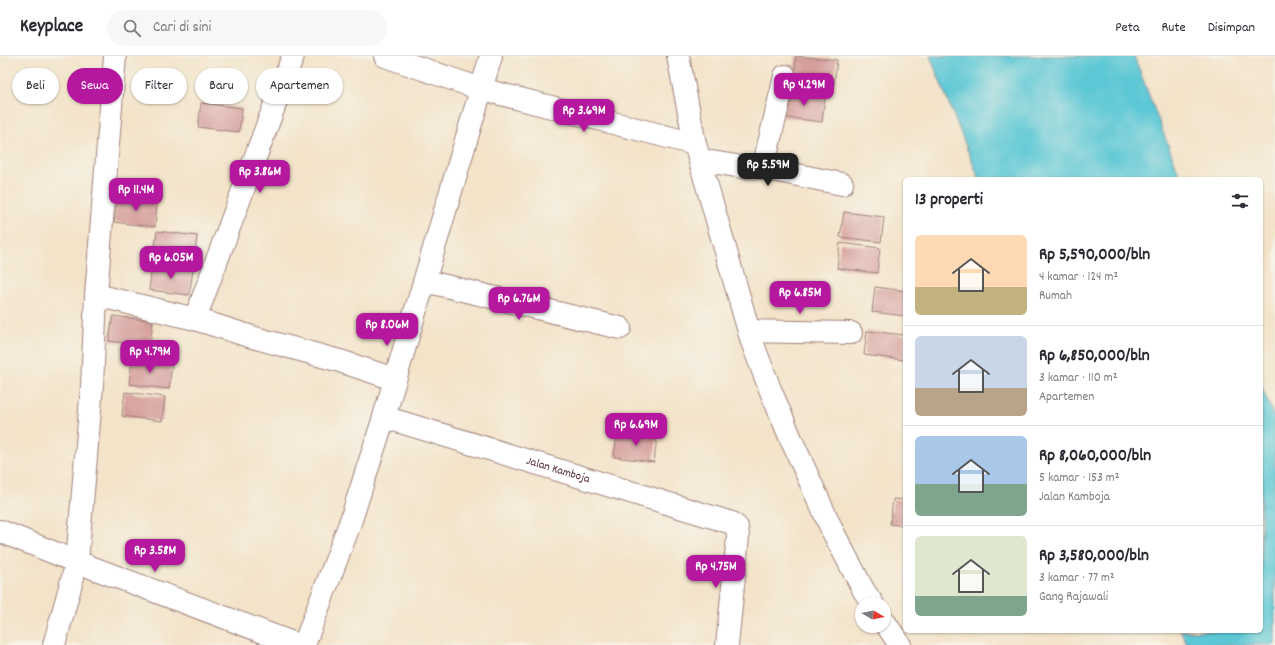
<!DOCTYPE html>
<html lang="id">
<head>
<meta charset="utf-8">
<style>
  :root { --surface:#fff; --page:#f7f7f7; --text:#2b2b33; --muted:#7c7c81; --line:#e1e1e2; --accent:#b5179e }
  body { margin:0; font-family:Dekko,sans-serif; background:var(--page); color:var(--text); height:100vh; display:flex; flex-direction:column; font-size:15px; white-space:nowrap }
  * { box-sizing:border-box; margin:0 }
  p { font-size:13px; color:var(--muted) }
  .icon { flex:none; width:22px; height:22px; fill:none; stroke:currentColor; stroke-width:2; stroke-linecap:round; stroke-linejoin:round }
  .map { position:relative; flex:1; overflow:hidden }
  .side { position:absolute; left:903px; top:121px; width:360px; height:456px; display:flex; flex-direction:column; background:var(--surface); border-radius:6px; box-shadow:0 1px 3px #0004 }
  .side>* { flex:none }
  .top-card { position:absolute; left:12px; top:12px; width:380px; height:36px; display:flex; gap:8px }
  .needle { width:26px; rotate:99deg }
  .fabs { position:absolute; left:855px; top:541px; display:grid; gap:8px }
  .fabs a { display:grid; place-items:center; width:36px; height:36px; border-radius:50%; background:var(--surface); box-shadow:0 1px 3px #0004; font-size:20px }
  .price { position:absolute; translate:-50% -34px; padding:0 9px; border-radius:8px; background:var(--accent); color:#fff; font-size:13px; line-height:26px; filter:drop-shadow(0 1px 2px #0008) }
  .price::after { content:''; position:absolute; left:50%; top:24px; width:12px; height:9px; margin-left:-6px; background:inherit; clip-path:polygon(0 0,100% 0,50% 100%) }
  .price.selected { background:#222; color:#fff }
  ul { padding:0; list-style:none }
  li { display:flex; align-items:center; gap:12px; height:100px; padding:0 12px }
  li+li { border-top:1px solid var(--line) }
  li span { display:grid; place-items:center; flex:none; width:112px; height:80px; border-radius:6px; color:#555 }
  li>.icon { margin-inline-start:auto }
  span .icon { width:48px; height:48px; fill:#fffc; stroke-width:1 }
  li b { font-size:17px }
  h2 { display:flex; justify-content:space-between; align-items:center; height:48px; padding:0 12px; font-size:17px }
  .pill { padding:0 14px; border-radius:18px; background:var(--surface); box-shadow:0 1px 3px #0004; font-size:14px; line-height:36px }
  .pill.selected { background:var(--accent); color:#fff }
  header { display:flex; align-items:center; gap:24px; box-sizing:border-box; height:56px; padding:0 20px; background:var(--surface); border-bottom:1px solid var(--line) }
  header strong { font-size:19px }
  nav { display:flex; gap:22px; margin-inline-start:auto; font-size:14px }
  .search { width:280px; height:36px; background:var(--page); display:flex; align-items:center; gap:10px; box-sizing:border-box; padding:0 14px; border-radius:22px; color:var(--muted); font-size:15px }
  .map>svg:first-child { display:block }
  .water { fill:#5bc7d5; stroke:#527380 }
  .building { fill:#d59e9b }
  .lines { fill:none; stroke-linecap:round; stroke-linejoin:round }
  .street-casing { stroke:#9e817a; stroke-width:24 }
  .street { stroke:#fff; stroke-width:22 }
  .labels { text-anchor:middle; dominant-baseline:central; stroke-width:3; stroke-linejoin:round; paint-order:stroke }
  .street-label { font-size:12px; fill:#4a1f2b; stroke:#f7f3e8 }
</style>
</head>
<body>
<header>
<strong>Keyplace</strong>
<div class="search"><svg class="icon" aria-label="search" viewBox="0 0 24 24"><circle cx="10" cy="10" r="6"/><path d="M15 15l6 6"/></svg>Cari di sini</div>
<nav><a>Peta</a><a>Rute</a><a>Disimpan</a></nav>
</header>
<div class="map">
<svg width="1275" height="589" viewBox="0 0 1275 589">
  <rect width="100%" height="100%" fill="#f7f3e8"/>
  <filter id="ink" filterUnits="userSpaceOnUse"><feTurbulence type="fractalNoise" baseFrequency=".025" numOctaves="2"/><feDisplacementMap in="SourceGraphic" scale="8" xChannelSelector="R" yChannelSelector="G"/><feConvolveMatrix kernelMatrix="1 2 1 2 8 2 1 2 1" color-interpolation-filters="sRGB"/></filter>
  <filter id="wash" filterUnits="userSpaceOnUse"><feTurbulence type="fractalNoise" baseFrequency=".012" numOctaves="4" result="noise"/><feDisplacementMap in="SourceGraphic" scale="16" xChannelSelector="R" yChannelSelector="G"/><feGaussianBlur stdDeviation="0.9" result="paint"/><feColorMatrix in="noise" values="0 0 0 0 0 0 0 0 0 0 0 0 0 0 0 0 0 1.4 0 .05"/><feComposite in="paint" operator="in"/></filter>
  <g filter="url(#wash)">
    <rect width="100%" height="100%" fill="#f3e3c9"/>
    <g class="water">
      <polygon points="930,0 1134,0 1181,123 979,123"/>
      <polygon points="1261,329 1275,363 1275,589 1188,589 1180,575 1261,575"/>
    </g>
    <g id="blocks">
      <g class="building">
        <polygon points="796,0 837,4 834,29 794,24"/>
        <polygon points="785,36 825,41 822,66 782,61"/>
        <polygon points="201,47 242,52 239,76 198,71"/>
        <polygon points="118,141 157,146 155,171 114,166"/>
        <polygon points="844,156 884,161 881,186 840,181"/>
        <polygon points="157,175 197,180 194,205 154,200"/>
        <polygon points="840,187 880,192 877,217 837,212"/>
        <polygon points="152,209 193,214 189,239 149,234"/>
        <polygon points="875,231 905,235 905,260 872,256"/>
        <polygon points="113,260 153,265 150,290 109,285"/>
        <polygon points="867,275 905,279 904,304 864,299"/>
        <polygon points="132,303 172,308 169,333 129,328"/>
        <polygon points="125,336 165,341 162,365 122,360"/>
        <polygon points="617,376 657,381 654,406 614,401"/>
        <polygon points="893,443 905,444 905,470 890,468"/>
      </g>
    </g>
  </g>
  <g filter="url(#ink)">
    <use href="#blocks" fill-opacity="0" stroke="#9e817a" stroke-width="1"/>
    <g class="lines">
      <defs>
        <g id="street">
          <polyline points="385,0 481,33 695,88"/>
          <polyline points="678,0 695,88 752,286 770,333 791,383 833,476 864,535 873,548"/>
          <polyline points="700,104 742,111 763,112 842,128"/>
          <polyline points="763,112 785,20"/>
          <polyline points="425,225 620,272"/>
          <polyline points="96,239 195,263 252,281 340,305 394,323"/>
          <polyline points="195,263 293,0"/>
          <polyline points="749,275 851,277"/>
          <path id="s1" d="M384,361L732,467L737,471L738,481L727,589"/>
          <polyline points="0,475 77,506 298,589"/>
          <polyline points="884,565 900,589"/>
          <polyline points="54,589 77,506 92,330 96,239 115,0"/>
          <polyline points="304,589 349,470 384,361 491,0"/>
        </g>
      </defs>
      <use href="#street" class="street-casing"/>
      <use href="#street" class="street"/>
    </g>
  </g>
  <g class="labels">
    <g class="street-label">
      <text stroke="none"><textPath href="#s1" startOffset="182">Jalan Kamboja</textPath></text>
    </g>
  </g>
</svg>
<div class="fabs">
<a><svg class="needle" viewBox="-14 -14 28 28"><path d="M0-13l5 13h-10z" fill="#e53935"/><path d="M0 13l5-13h-10z" fill="#7c7c81"/></svg></a>
</div>
<b class="price" style="left:804px;top:51px">Rp 4.29M</b>
<b class="price" style="left:584px;top:77px">Rp 3.69M</b>
<b class="price selected" style="left:768px;top:131px">Rp 5.59M</b>
<b class="price" style="left:260px;top:138px">Rp 3.86M</b>
<b class="price" style="left:136px;top:156px">Rp 11.4M</b>
<b class="price" style="left:171px;top:224px">Rp 6.05M</b>
<b class="price" style="left:800px;top:259px">Rp 6.85M</b>
<b class="price" style="left:519px;top:265px">Rp 6.76M</b>
<b class="price" style="left:387px;top:291px">Rp 8.06M</b>
<b class="price" style="left:150px;top:318px">Rp 4.79M</b>
<b class="price" style="left:636px;top:391px">Rp 6.69M</b>
<b class="price" style="left:155px;top:517px">Rp 3.58M</b>
<b class="price" style="left:716px;top:533px">Rp 4.75M</b>
<div class="top-card">
<a class="pill">Beli</a>
<a class="pill selected">Sewa</a>
<a class="pill">Filter</a>
<a class="pill">Baru</a>
<a class="pill">Apartemen</a>
</div>
<section class="side">
<h2>13 properti<svg class="icon" aria-label="filters" viewBox="0 0 24 24"><path d="M4 7h16M4 17h16"/><circle cx="9" cy="7" r="2"/><circle cx="15" cy="17" r="2"/></svg></h2>
<ul>
<li><span style="background:linear-gradient(#ffd9b3 65%,#c2b280 0)"><svg class="icon" aria-label="home" viewBox="0 0 24 24"><path d="M3 11l9-7 9 7M6 9v11h12V9"/></svg></span><div><b>Rp 5,590,000/bln</b><p>4 kamar · 124 m²</p><p>Rumah</p></div></li>
<li><span style="background:linear-gradient(#c9d6e8 65%,#b9a48a 0)"><svg class="icon" aria-label="home" viewBox="0 0 24 24"><path d="M3 11l9-7 9 7M6 9v11h12V9"/></svg></span><div><b>Rp 6,850,000/bln</b><p>3 kamar · 110 m²</p><p>Apartemen</p></div></li>
<li><span style="background:linear-gradient(#a9c7e8 60%,#7fa58c 0)"><svg class="icon" aria-label="home" viewBox="0 0 24 24"><path d="M3 11l9-7 9 7M6 9v11h12V9"/></svg></span><div><b>Rp 8,060,000/bln</b><p>5 kamar · 153 m²</p><p>Jalan Kamboja</p></div></li>
<li><span style="background:linear-gradient(#dfe7d0 75%,#7fa58c 0)"><svg class="icon" aria-label="home" viewBox="0 0 24 24"><path d="M3 11l9-7 9 7M6 9v11h12V9"/></svg></span><div><b>Rp 3,580,000/bln</b><p>3 kamar · 77 m²</p><p>Gang Rajawali</p></div></li>
</ul>
</section>
</div>
</body>
</html>
